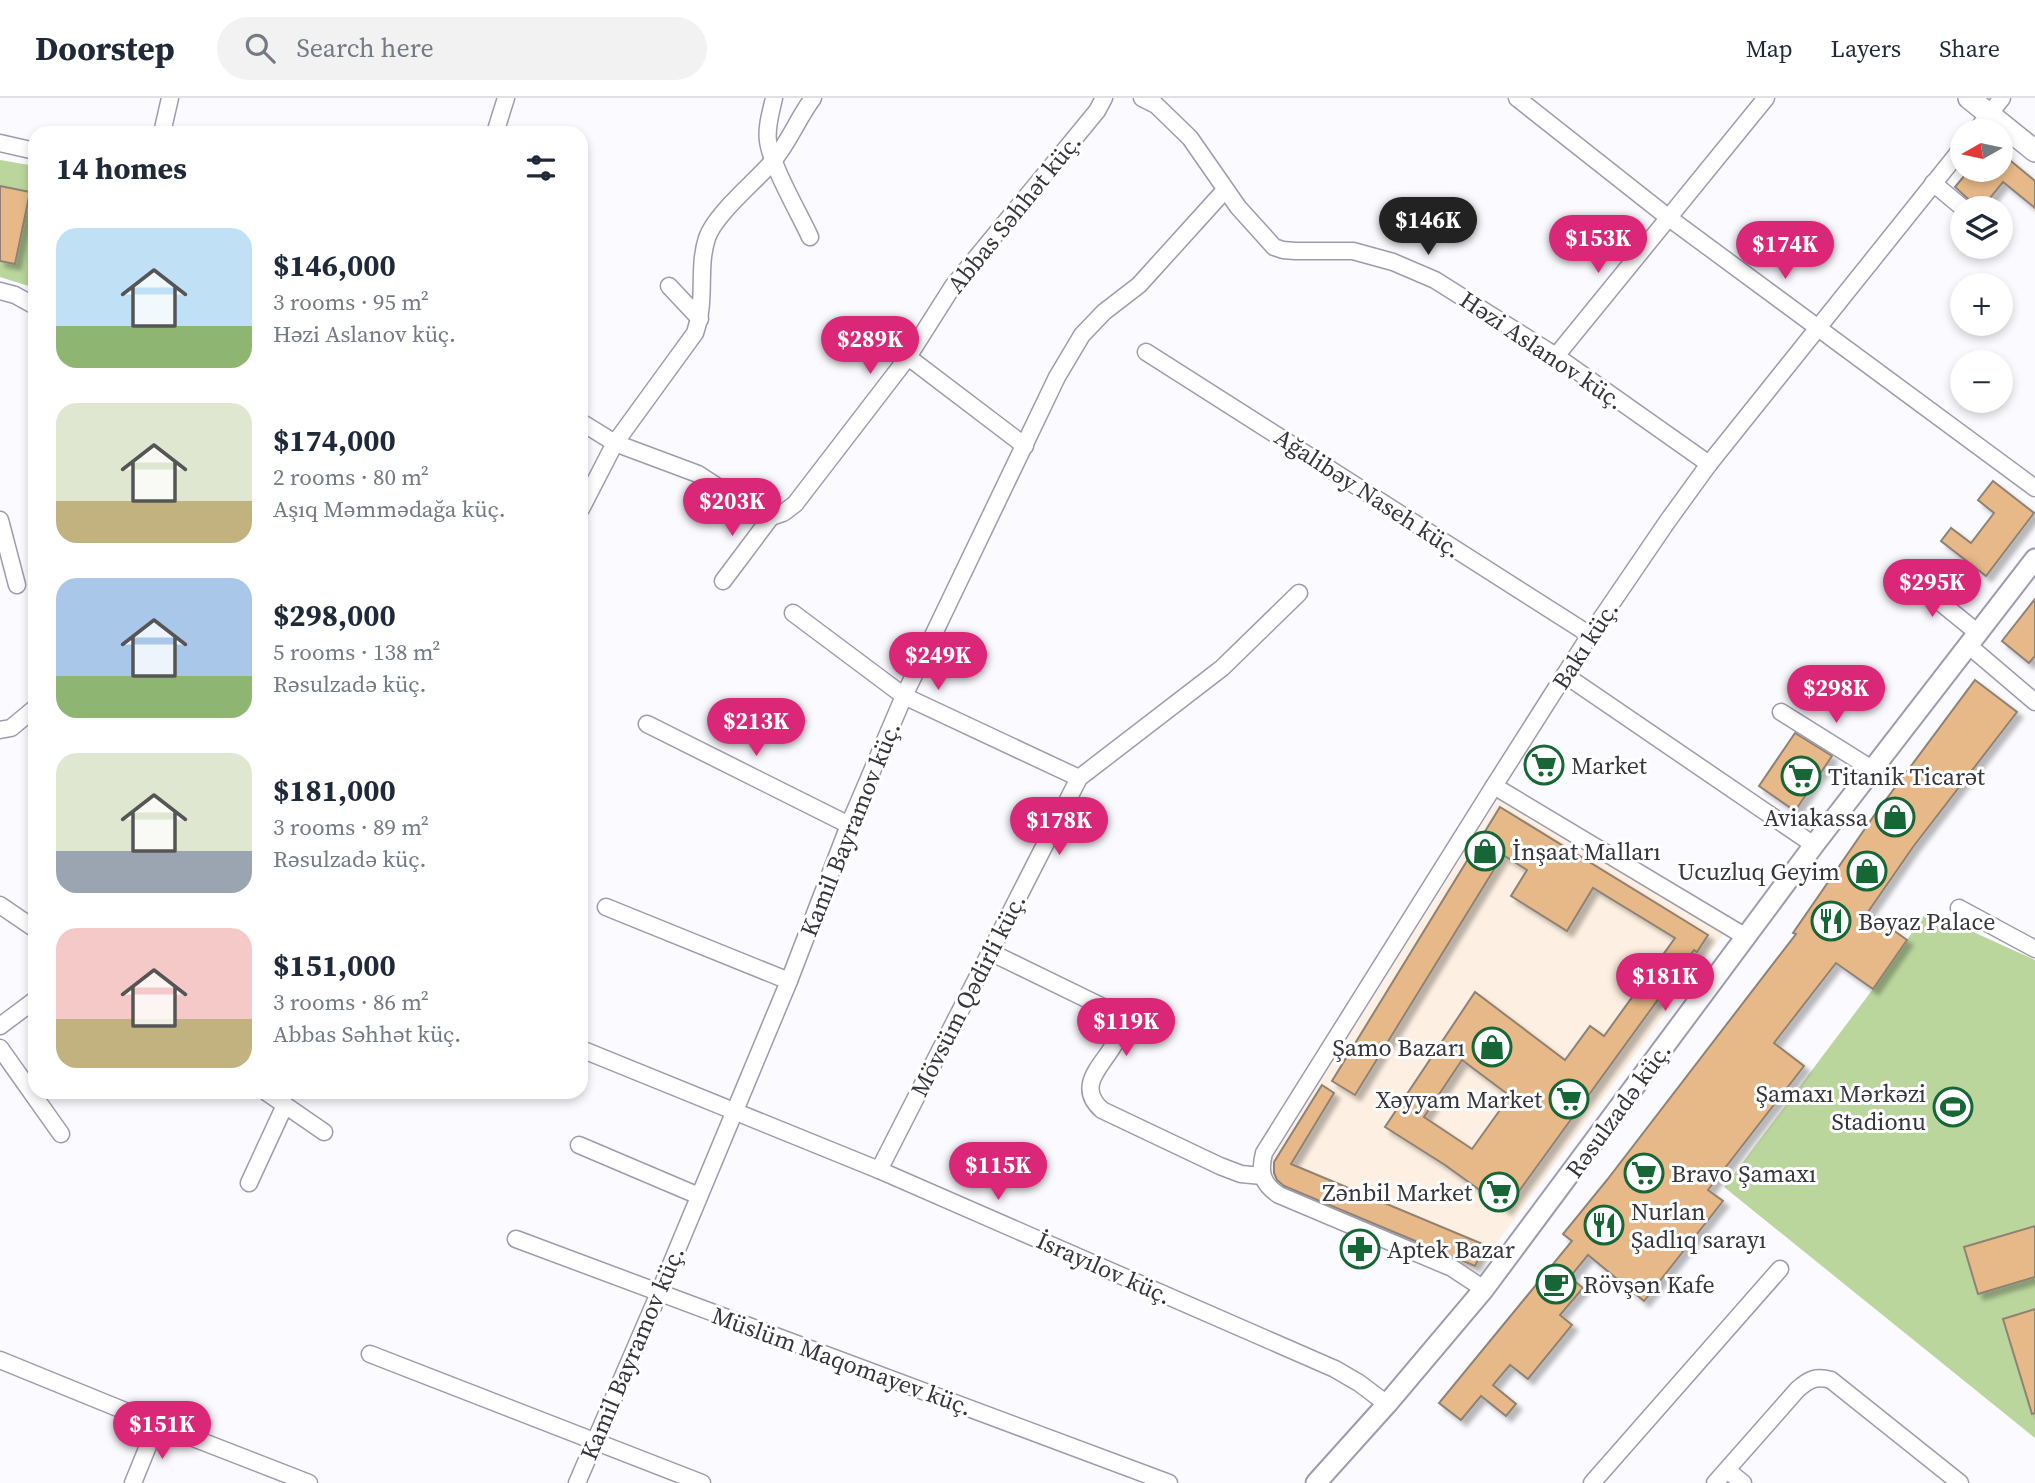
<!DOCTYPE html>
<html lang="en">
<head>
<meta charset="utf-8">
<style>
  :root { --surface:#fff; --page:#f2f2f3; --text:#1f2937; --muted:#747a83; --line:#e0e1e3; --accent:#db2777 }
  body { margin:0; font-family:"Source Serif 4",serif; background:var(--page); color:var(--text); height:100vh; display:flex; flex-direction:column; font-size:26px; white-space:nowrap }
  * { box-sizing:border-box; margin:0 }
  p { font-size:23px; color:var(--muted) }
  .icon { flex:none; width:38px; height:38px; fill:none; stroke:currentColor; stroke-width:2; stroke-linecap:round; stroke-linejoin:round }
  .map { position:relative; flex:1; overflow:hidden }
  .panel { position:absolute; left:28px; top:28px; width:560px; height:973px; display:flex; flex-direction:column; background:var(--surface); border-radius:21px; box-shadow:0 4px 10px #0003 }
  .panel>* { flex:none }
  .needle { width:46px; rotate:261deg }
  .tools { position:absolute; left:1950px; top:21px; display:grid; gap:14px }
  .tools a { display:grid; place-items:center; width:63px; height:63px; border-radius:50%; background:var(--surface); box-shadow:0 4px 10px #0003; font-size:35px }
  .price { position:absolute; translate:-50% -60px; padding:0 16px; border-radius:24px; background:var(--accent); color:#fff; font-size:23px; line-height:46px; filter:drop-shadow(0 2px 4px #0008) }
  .price::after { content:''; position:absolute; left:50%; top:42px; width:21px; height:16px; margin-left:-10px; background:inherit; clip-path:polygon(0 0,100% 0,50% 100%) }
  .price.active { background:#222; color:#fff }
  ul { padding:0; list-style:none }
  li { display:flex; align-items:center; gap:21px; height:175px; padding:0 28px }
  li span { display:grid; place-items:center; flex:none; width:196px; height:140px; border-radius:21px; color:#555 }
  li>.icon { margin-inline-start:auto }
  span .icon { width:84px; height:84px; fill:#fffc; stroke-width:1 }
  li b { font-size:30px }
  h2 { display:flex; justify-content:space-between; align-items:center; height:84px; padding:0 28px; font-size:30px }
  header { display:flex; align-items:center; gap:42px; box-sizing:border-box; height:98px; padding:0 35px; background:var(--surface); border-bottom:2px solid var(--line) }
  header strong { font-size:33px }
  nav { display:flex; gap:38px; margin-inline-start:auto; font-size:24px }
  .search { width:490px; height:63px; background:var(--page); display:flex; align-items:center; gap:18px; box-sizing:border-box; padding:0 24px; border-radius:38px; color:var(--muted); font-size:26px }
  .map>svg:first-child { display:block }
  .commercial { fill:#fdefe1 }
  .green { fill:#bad69d }
  .building { fill:#e7b988; stroke:#8f8274; stroke-width:2; fill-rule:evenodd; filter:url(#shadow) }
  .lines { fill:none; stroke-linecap:round; stroke-linejoin:round }
  .minor-casing { stroke:#9d9bae; stroke-width:19 }
  .tertiary-casing { stroke:#9d9bae; stroke-width:23 }
  .secondary-casing { stroke:#9d9bae; stroke-width:24 }
  .minor { stroke:#fff; stroke-width:16 }
  .tertiary { stroke:#fff; stroke-width:19 }
  .secondary { stroke:#fff; stroke-width:21 }
  .labels { text-anchor:middle; dominant-baseline:central; stroke-width:6; stroke-linejoin:round; paint-order:stroke }
  .street-label { font-size:24px; fill:#36353c; stroke:#fff }
  .poi-label { font-size:24px; fill:#36353c; stroke:#fff; text-anchor:start }
</style>
</head>
<body>
<header>
<strong>Doorstep</strong>
<div class="search"><svg class="icon" aria-label="search" viewBox="0 0 24 24"><circle cx="10" cy="10" r="6"/><path d="M15 15l6 6"/></svg>Search here</div>
<nav><a>Map</a><a>Layers</a><a>Share</a></nav>
</header>
<div class="map">
<svg width="2035" height="1385" viewBox="0 0 2035 1385">
  <defs>
    <filter id="shadow"><feDropShadow dx="5.5" dy="5.5" stdDeviation="2" flood-color="#0004"/></filter>
  </defs>
  <rect width="100%" height="100%" fill="#fbfbff"/>
  <polygon class="commercial" points="1498,701 1724,835 1477,1172 1278,1089 1270,1078 1271,1062"/>
  <g class="green">
    <polygon points="0,62 35,68 35,190 0,179"/>
    <polygon points="1927,813 2035,862 2035,1340 1724,1089 1873,891"/>
  </g>
  <g class="building">
    <polygon points="2000,54 2035,83 2035,110 2003,84 1982,110 1978,110 1955,89 1969,72 2000,72"/>
    <polygon points="0,88 30,94 15,166 0,163"/>
    <polygon points="1993,383 2034,415 1986,478 1941,443 1951,430 1971,445 1994,415 1978,402"/>
    <polygon points="2035,501 2035,558 2029,565 2002,543"/>
    <polygon points="1975,582 2017,614 1913,749 1868,814 1907,842 1873,891 1836,865 1774,945 1804,968 1708,1092 1723,1103 1644,1203 1588,1157 1570,1179 1583,1190 1560,1217 1572,1227 1528,1281 1510,1267 1493,1287 1516,1306 1506,1318 1481,1298 1461,1322 1439,1305 1572,1143 1563,1136 1607,1082 1796,836 1793,835 1873,719"/>
    <polygon points="1795,635 1832,658 1795,713 1759,688"/>
    <path d="M1500,709L1708,837L1697,854L1694,852L1506,1111L1445,1067L1385,1029L1475,894L1565,962L1590,928L1604,938L1675,840L1593,790L1567,833L1511,798L1527,772L1503,757L1355,997L1332,983ZM1462,962L1510,998L1472,1051L1424,1019Z"/>
    <polygon points="1322,987 1334,995 1291,1066 1485,1147 1475,1168 1284,1088 1277,1082 1274,1075 1274,1064"/>
    <polygon points="2035,1128 2035,1179 1978,1196 1964,1149"/>
    <polygon points="2035,1211 2035,1315 2032,1316 2003,1221"/>
  </g>
  <g class="lines">
    <defs>
      <g id="minor">
        <path d="M774,0C771,14 766,29 768,43C771,67 799,115 810,139"/>
        <polyline points="1142,0 1156,7 1190,40 1238,109 1274,149 1283,152 1295,153 1353,153 1393,164 1435,182 1556,258 1709,366"/>
        <polyline points="1517,0 1669,120 2035,390"/>
        <polyline points="1976,33 2002,0"/>
        <polyline points="162,35 170,0"/>
        <polyline points="495,35 506,0"/>
        <polyline points="0,45 35,53"/>
        <polyline points="1933,85 1963,110"/>
        <polyline points="669,188 700,221"/>
        <polyline points="0,193 15,197 35,208"/>
        <polyline points="1146,254 1590,537"/>
        <polyline points="1556,258 1766,0"/>
        <polyline points="908,259 1025,348"/>
        <polyline points="581,324 615,345 698,376 758,415 771,419 783,415 795,406 908,259 953,188 1097,13 1104,0"/>
        <path d="M581,411L615,345L695,235C707,201 697,171 707,140C715,116 755,84 773,63C789,44 798,20 813,0"/>
        <polyline points="0,422 17,487"/>
        <polyline points="1909,479 1978,535"/>
        <polyline points="723,483 771,419"/>
        <polyline points="793,515 904,598 1079,680"/>
        <polyline points="1968,547 2035,604"/>
        <polyline points="1565,577 1814,747"/>
        <polyline points="1781,614 1872,671"/>
        <polyline points="647,626 849,727"/>
        <polyline points="0,632 11,630 35,610"/>
        <polyline points="1494,688 1746,839"/>
        <polyline points="0,807 35,831"/>
        <polyline points="606,809 789,883"/>
        <polyline points="1959,810 2035,851"/>
        <path d="M990,854L1105,910C1110,915 1118,920 1119,927C1123,956 1067,981 1102,1012L1220,1068L1241,1076L1262,1078"/>
        <polyline points="0,928 35,902"/>
        <polyline points="0,950 61,1036"/>
        <polyline points="581,951 879,1072 1335,1271 1359,1285 1387,1306"/>
        <polyline points="266,994 324,1034"/>
        <polyline points="579,1047 699,1098"/>
        <polyline points="879,1072 1079,680 1222,570 1299,495"/>
        <polyline points="249,1085 285,1007"/>
        <polyline points="516,1141 1169,1385"/>
        <path d="M1484,1191L1452,1170L1279,1097C1262,1086 1259,1074 1264,1055L1494,688L1590,537L1667,424L1709,366L1962,50"/>
        <polyline points="370,1256 702,1385"/>
        <polyline points="0,1262 157,1326 309,1385"/>
        <polyline points="1727,1372 1743,1385"/>
        <polyline points="133,1385 157,1326"/>
        <polyline points="577,1385 659,1195 789,883 849,727 904,598 1057,279 1082,237 1104,214 1139,187 1225,92"/>
        <polyline points="1592,1385 1780,1171"/>
        <path d="M1715,1385L1797,1292C1809,1281 1816,1278 1831,1282L1960,1385"/>
      </g>
      <polyline id="tertiary" points="1316,1385 1387,1306 1484,1191 1814,747 2035,461"/>
      <polyline id="secondary" points="1969,0 2035,53"/>
    </defs>
    <use href="#minor" class="minor-casing"/>
    <use href="#tertiary" class="tertiary-casing"/>
    <use href="#secondary" class="secondary-casing"/>
    <use href="#minor" class="minor"/>
    <use href="#tertiary" class="tertiary"/>
    <use href="#secondary" class="secondary"/>
  </g>
  <defs>
    <symbol id="supermarket-ring" viewBox="-11 -11 22 22"><circle r="9.5" fill="#fff" stroke="#166636" stroke-width="1.5"/><path d="M-6-5.5h2.5l.6 2H6L4.5 2H-2.5L-4.4-4H-6ZM-1.5 3.2a1.3 1.3 0 1 0 .1 0ZM3 3.2a1.3 1.3 0 1 0 .1 0Z" fill="#166636"/></symbol>
    <symbol id="shop-ring" viewBox="-11 -11 22 22"><circle r="9.5" fill="#fff" stroke="#166636" stroke-width="1.5"/><path d="M-5-2.5h2.3a2.7 3.5 0 0 1 5.4 0H5L5.5 6h-11ZM-1.5-2.5h3a1.5 2.3 0 0 0-3 0Z" fill="#166636"/></symbol>
    <symbol id="restaurant-ring" viewBox="-11 -11 22 22"><circle r="9.5" fill="#fff" stroke="#166636" stroke-width="1.5"/><path d="M-5-6h1v4h1v-4h1v4h1v-4h1v5L-1.5 .5V6h-2V.5L-5-1ZM5-6V6H3V1.5H1.5Q1.5-4 5-6Z" fill="#166636"/></symbol>
    <symbol id="stadium-ring" viewBox="-11 -11 22 22"><circle r="9.5" fill="#fff" stroke="#166636" stroke-width="1.5"/><path d="M0-5a6.5 5 0 1 0 0 10a6.5 5 0 1 0 0-10ZM-3.5-1.8h7v3.6h-7Z" fill="#166636"/></symbol>
    <symbol id="pharmacy-ring" viewBox="-11 -11 22 22"><circle r="9.5" fill="#fff" stroke="#166636" stroke-width="1.5"/><path d="M-2-6h4v4h4v4h-4v4h-4v-4h-4v-4h4Z" fill="#166636"/></symbol>
    <symbol id="cafe-ring" viewBox="-11 -11 22 22"><circle r="9.5" fill="#fff" stroke="#166636" stroke-width="1.5"/><path d="M-5.5-4.5H6V0H3Q3 3.5 0 3.5H-2.5Q-5.5 3.5-5.5 0ZM3-3.2v2h1.7v-2ZM-6 4.5H4V6H-6Z" fill="#166636"/></symbol>
  </defs>
  <g fill-rule="evenodd">
    <use href="#supermarket-ring" x="1522" y="645" width="44" height="44"/>
    <use href="#supermarket-ring" x="1779" y="656" width="44" height="44"/>
    <use href="#shop-ring" x="1873" y="697" width="44" height="44"/>
    <use href="#shop-ring" x="1463" y="731" width="44" height="44"/>
    <use href="#shop-ring" x="1845" y="751" width="44" height="44"/>
    <use href="#restaurant-ring" x="1809" y="801" width="44" height="44"/>
    <use href="#shop-ring" x="1470" y="927" width="44" height="44"/>
    <use href="#supermarket-ring" x="1547" y="979" width="44" height="44"/>
    <use href="#stadium-ring" x="1931" y="987" width="44" height="44"/>
    <use href="#supermarket-ring" x="1622" y="1053" width="44" height="44"/>
    <use href="#supermarket-ring" x="1477" y="1072" width="44" height="44"/>
    <use href="#restaurant-ring" x="1582" y="1105" width="44" height="44"/>
    <use href="#pharmacy-ring" x="1338" y="1129" width="44" height="44"/>
    <use href="#cafe-ring" x="1534" y="1164" width="44" height="44"/>
  </g>
  <g class="labels">
    <g class="street-label">
      <text transform="translate(1014 115) rotate(-51)">Abbas Səhhət küç.</text>
      <text transform="translate(1542 252) rotate(34)">Həzi Aslanov küç.</text>
      <text transform="translate(1368 395) rotate(33)">Ağalibəy Naseh küç.</text>
      <text transform="translate(1585 547) rotate(-57)">Bakı küç.</text>
      <text transform="translate(850 731) rotate(-68)">Kamil Bayramov küç.</text>
      <text transform="translate(968 897) rotate(-63)">Mövsüm Qədirli küç.</text>
      <text transform="translate(1618 1012) rotate(-54)">Rəsulzadə küç.</text>
      <text transform="translate(1104 1170) rotate(24)">İsrayılov küç.</text>
      <text transform="translate(632 1255) rotate(-67)">Kamil Bayramov küç.</text>
      <text transform="translate(842 1263) rotate(20)">Müslüm Maqomayev küç.</text>
    </g>
    <g class="poi-label">
      <text x="1571" y="667">Market</text>
      <text x="1828" y="678">Titanik Ticarət</text>
      <text x="1868" y="719" text-anchor="end">Aviakassa</text>
      <text x="1512" y="753">İnşaat Malları</text>
      <text x="1840" y="773" text-anchor="end">Ucuzluq Geyim</text>
      <text x="1858" y="823">Bəyaz Palace</text>
      <text x="1465" y="949" text-anchor="end">Şamo Bazarı</text>
      <text x="1926" y="995" text-anchor="end">Şamaxı Mərkəzi<tspan x="1926" dy="28">Stadionu</tspan></text>
      <text x="1542" y="1001" text-anchor="end">Xəyyam Market</text>
      <text x="1671" y="1075">Bravo Şamaxı</text>
      <text x="1472" y="1094" text-anchor="end">Zənbil Market</text>
      <text x="1631" y="1113">Nurlan<tspan x="1631" dy="28">Şadlıq sarayı</tspan></text>
      <text x="1387" y="1151">Aptek Bazar</text>
      <text x="1583" y="1186">Rövşən Kafe</text>
    </g>
  </g>
</svg>
<div class="tools">
<a><svg class="needle" viewBox="-14 -14 28 28"><path d="M0-13l5 13h-10z" fill="#e53935"/><path d="M0 13l5-13h-10z" fill="#747a83"/></svg></a>
<a><svg class="icon" aria-label="layers" viewBox="0 0 24 24"><path d="M12 4l9 5-9 5-9-5zM3 14l9 5 9-5"/></svg></a>
<a>+</a>
<a>−</a>
</div>
<b class="price active" style="left:1428px;top:159px">$146K</b>
<b class="price" style="left:1598px;top:177px">$153K</b>
<b class="price" style="left:1785px;top:183px">$174K</b>
<b class="price" style="left:870px;top:278px">$289K</b>
<b class="price" style="left:732px;top:440px">$203K</b>
<b class="price" style="left:1932px;top:521px">$295K</b>
<b class="price" style="left:938px;top:594px">$249K</b>
<b class="price" style="left:1836px;top:627px">$298K</b>
<b class="price" style="left:756px;top:660px">$213K</b>
<b class="price" style="left:1059px;top:759px">$178K</b>
<b class="price" style="left:1665px;top:915px">$181K</b>
<b class="price" style="left:1126px;top:960px">$119K</b>
<b class="price" style="left:998px;top:1104px">$115K</b>
<b class="price" style="left:162px;top:1363px">$151K</b>
<section class="panel">
<h2>14 homes<svg class="icon" aria-label="filters" viewBox="0 0 24 24"><path d="M4 7h16M4 17h16"/><circle cx="9" cy="7" r="2"/><circle cx="15" cy="17" r="2"/></svg></h2>
<ul>
<li><span style="background:linear-gradient(#bfe0f5 70%,#8fb573 0)"><svg class="icon" aria-label="home" viewBox="0 0 24 24"><path d="M3 11l9-7 9 7M6 9v11h12V9"/></svg></span><div><b>$146,000</b><p>3 rooms · 95 m²</p><p>Həzi Aslanov küç.</p></div></li>
<li><span style="background:linear-gradient(#dfe7d0 70%,#c2b280 0)"><svg class="icon" aria-label="home" viewBox="0 0 24 24"><path d="M3 11l9-7 9 7M6 9v11h12V9"/></svg></span><div><b>$174,000</b><p>2 rooms · 80 m²</p><p>Aşıq Məmmədağa küç.</p></div></li>
<li><span style="background:linear-gradient(#a9c7e8 70%,#8fb573 0)"><svg class="icon" aria-label="home" viewBox="0 0 24 24"><path d="M3 11l9-7 9 7M6 9v11h12V9"/></svg></span><div><b>$298,000</b><p>5 rooms · 138 m²</p><p>Rəsulzadə küç.</p></div></li>
<li><span style="background:linear-gradient(#dfe7d0 70%,#9aa5b1 0)"><svg class="icon" aria-label="home" viewBox="0 0 24 24"><path d="M3 11l9-7 9 7M6 9v11h12V9"/></svg></span><div><b>$181,000</b><p>3 rooms · 89 m²</p><p>Rəsulzadə küç.</p></div></li>
<li><span style="background:linear-gradient(#f6c9c9 65%,#c2b280 0)"><svg class="icon" aria-label="home" viewBox="0 0 24 24"><path d="M3 11l9-7 9 7M6 9v11h12V9"/></svg></span><div><b>$151,000</b><p>3 rooms · 86 m²</p><p>Abbas Səhhət küç.</p></div></li>
</ul>
</section>
</div>
</body>
</html>
